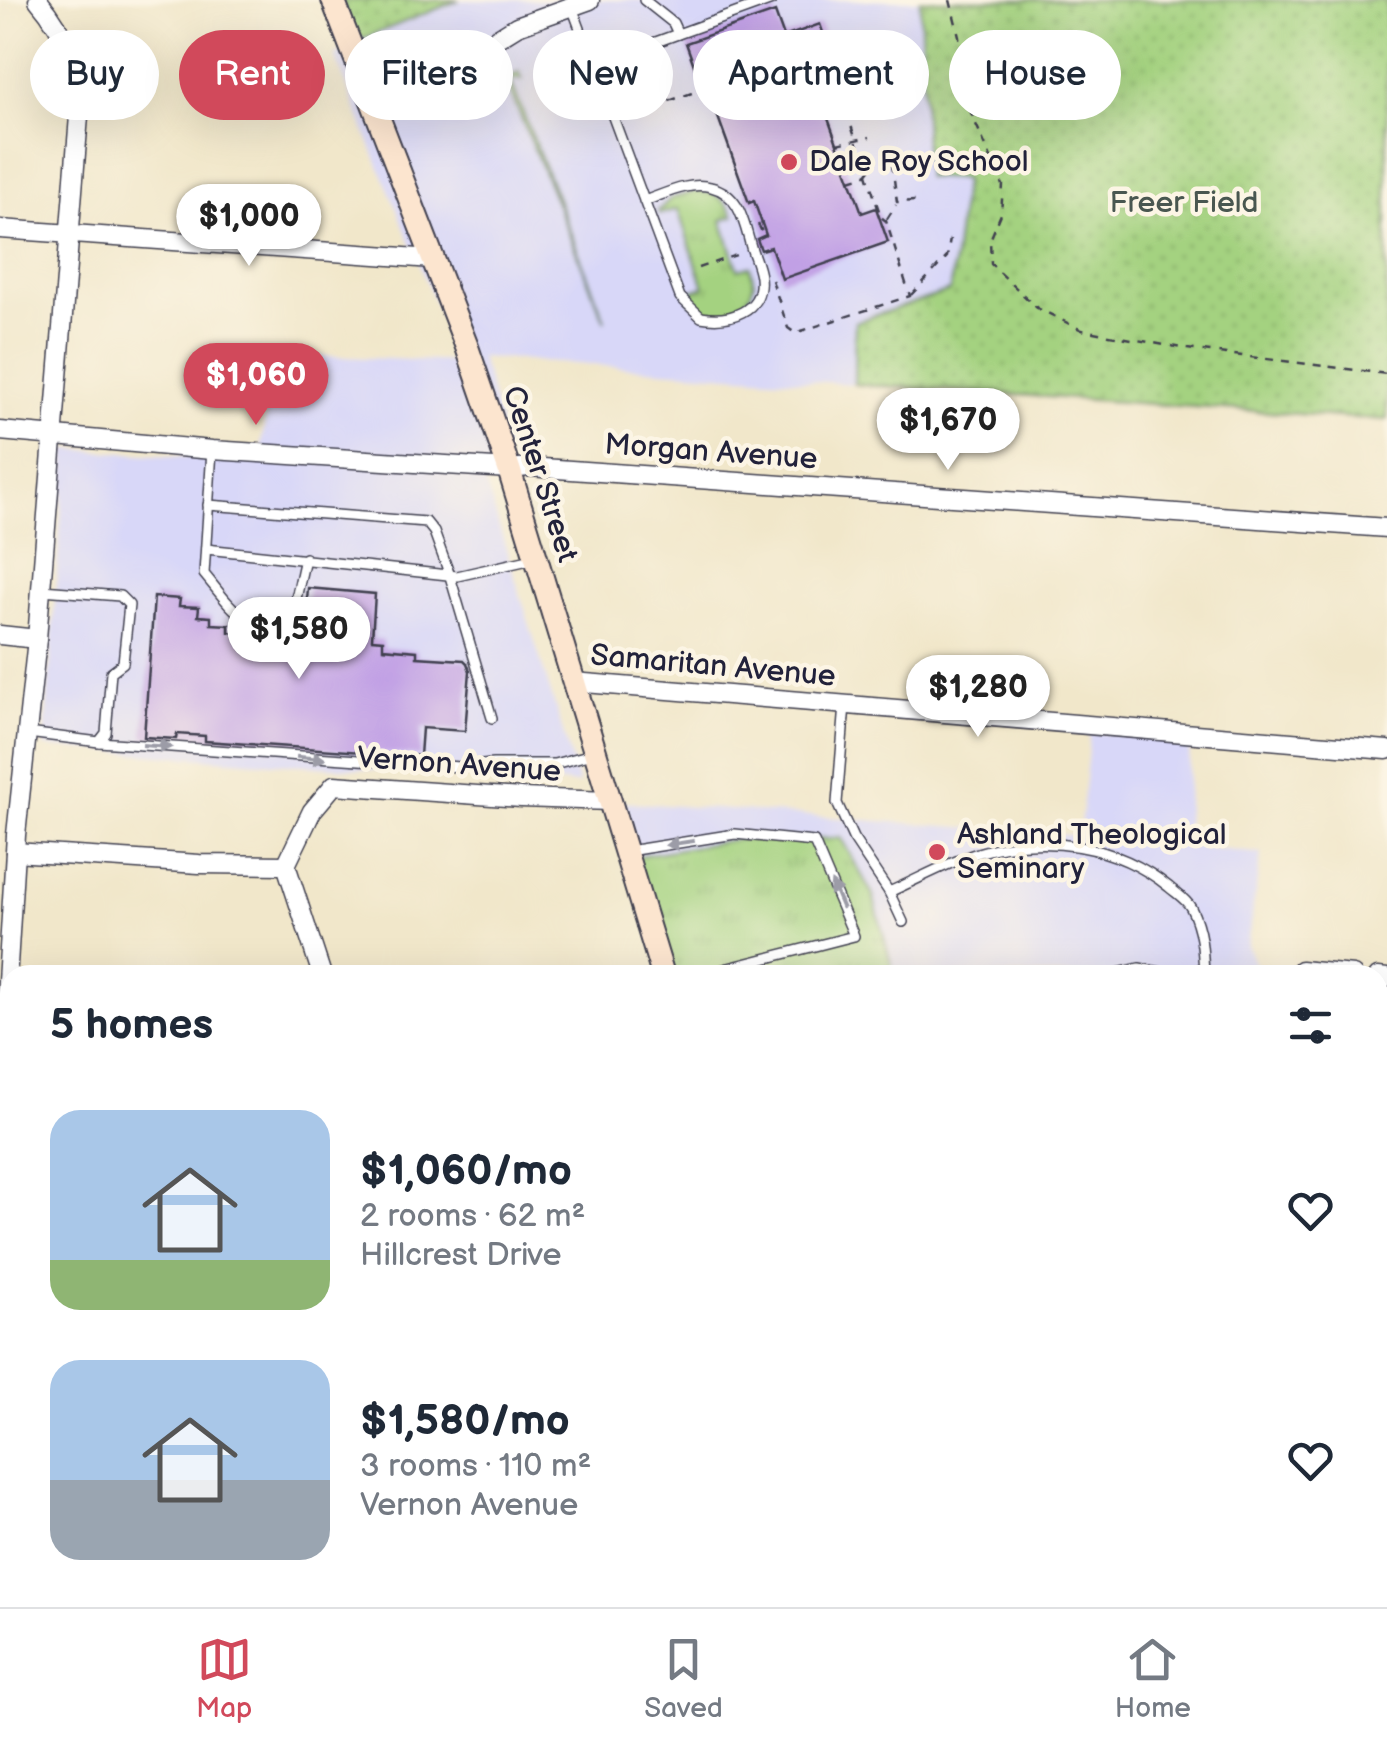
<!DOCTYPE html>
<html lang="en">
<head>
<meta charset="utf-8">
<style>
  :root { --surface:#fff; --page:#f2f2f3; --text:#1f2937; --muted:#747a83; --line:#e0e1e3; --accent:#d1495b }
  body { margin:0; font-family:"Balsamiq Sans",sans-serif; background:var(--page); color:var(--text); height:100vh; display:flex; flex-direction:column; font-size:38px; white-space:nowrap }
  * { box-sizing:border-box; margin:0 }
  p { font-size:32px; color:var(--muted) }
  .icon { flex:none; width:55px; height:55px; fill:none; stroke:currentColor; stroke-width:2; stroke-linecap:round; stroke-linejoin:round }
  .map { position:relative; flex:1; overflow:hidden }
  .details { position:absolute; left:0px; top:965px; width:1388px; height:642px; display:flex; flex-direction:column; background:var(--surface); border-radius:30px 30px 0 0; box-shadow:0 10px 40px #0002 }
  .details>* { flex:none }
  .hud { position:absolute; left:30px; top:30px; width:1328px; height:90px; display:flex; gap:20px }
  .price { position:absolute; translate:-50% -85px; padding:0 22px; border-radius:35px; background:#fff; color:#222; font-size:32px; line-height:65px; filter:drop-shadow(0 2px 5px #0008) }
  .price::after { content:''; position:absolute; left:50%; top:60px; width:30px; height:22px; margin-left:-15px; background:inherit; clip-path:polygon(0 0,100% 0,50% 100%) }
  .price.selected { background:var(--accent); color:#fff }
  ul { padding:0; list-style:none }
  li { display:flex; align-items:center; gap:30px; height:250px; padding:0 50px }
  li span { display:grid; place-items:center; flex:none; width:280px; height:200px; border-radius:30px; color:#555 }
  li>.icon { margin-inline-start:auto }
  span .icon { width:120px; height:120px; fill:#fffc; stroke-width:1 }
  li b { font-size:42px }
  h2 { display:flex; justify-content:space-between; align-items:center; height:120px; padding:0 50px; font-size:42px }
  .chip { padding:0 35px; border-radius:45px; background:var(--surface); box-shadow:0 10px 40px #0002; font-size:35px; line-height:90px }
  .chip.selected { background:var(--accent); color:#fff }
  .menu { display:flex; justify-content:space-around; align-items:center; height:140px; border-top:2px solid var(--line); background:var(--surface); font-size:28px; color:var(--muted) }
  .menu a { display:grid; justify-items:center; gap:5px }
  .menu .selected { color:var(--accent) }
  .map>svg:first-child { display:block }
  .built { fill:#d8d7f8 }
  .grass { fill:url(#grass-tufts); stroke:#637a5e; stroke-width:2.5 }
  .park { fill:url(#park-dots); stroke:#637a5e; stroke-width:2.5 }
  .building { fill:#c1a0e5 }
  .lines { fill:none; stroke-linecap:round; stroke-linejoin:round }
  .lane-casing { stroke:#414050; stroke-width:12 }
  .street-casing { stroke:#414050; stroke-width:21 }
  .secondary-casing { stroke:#414050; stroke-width:26 }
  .path { stroke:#414050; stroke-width:2.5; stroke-dasharray:8 8; stroke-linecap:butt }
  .lane { stroke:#fff; stroke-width:9 }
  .street { stroke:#fff; stroke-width:18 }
  .secondary { stroke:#fce5cf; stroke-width:22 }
  .oneway { fill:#9c9ca7 }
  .poi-dot { fill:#d1495b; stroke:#fcf5e5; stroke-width:4 }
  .labels { text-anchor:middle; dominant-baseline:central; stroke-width:9; stroke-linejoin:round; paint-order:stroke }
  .poi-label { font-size:30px; fill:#22223b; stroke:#fcf5e5; text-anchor:start }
  .park-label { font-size:30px; fill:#495750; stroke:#fcf5e5 }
  .street-label { font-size:30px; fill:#22223b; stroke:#fcf5e5 }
</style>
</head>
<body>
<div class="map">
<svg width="1387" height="1607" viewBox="0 0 1387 1607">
  <defs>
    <pattern id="grass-tufts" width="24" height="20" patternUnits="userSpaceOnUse" patternTransform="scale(2.5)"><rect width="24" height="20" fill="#a4d280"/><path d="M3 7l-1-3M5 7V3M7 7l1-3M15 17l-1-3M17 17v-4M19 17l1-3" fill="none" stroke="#8db470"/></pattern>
    <pattern id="park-dots" width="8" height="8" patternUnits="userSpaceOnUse" patternTransform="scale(2.5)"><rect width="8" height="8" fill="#a4d280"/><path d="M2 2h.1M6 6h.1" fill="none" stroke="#8db470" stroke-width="1.8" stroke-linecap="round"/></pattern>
  </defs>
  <rect width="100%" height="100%" fill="#fcf5e5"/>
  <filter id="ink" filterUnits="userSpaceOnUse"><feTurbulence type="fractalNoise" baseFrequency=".01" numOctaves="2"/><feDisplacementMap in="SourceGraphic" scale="20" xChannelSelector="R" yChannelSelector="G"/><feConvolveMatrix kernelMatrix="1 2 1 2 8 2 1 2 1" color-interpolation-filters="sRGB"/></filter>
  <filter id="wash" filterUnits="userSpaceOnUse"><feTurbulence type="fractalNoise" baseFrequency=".0048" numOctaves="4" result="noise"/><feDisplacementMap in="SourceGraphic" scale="40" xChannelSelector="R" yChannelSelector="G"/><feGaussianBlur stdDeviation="2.25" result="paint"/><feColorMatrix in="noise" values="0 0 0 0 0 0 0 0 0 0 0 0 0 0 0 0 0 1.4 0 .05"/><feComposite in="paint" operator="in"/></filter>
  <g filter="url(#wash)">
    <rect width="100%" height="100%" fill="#f1e7ca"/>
    <g class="built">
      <polygon points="459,0 920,0 926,176 965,178 950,292 855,322 854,384 480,357 509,448 484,478 579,784 44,747 66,449 259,462 274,354 459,362 334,55 357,41"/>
      <polygon points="1090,732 1190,741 1185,845 1261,854 1247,945 1259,975 663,975 610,801 1079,836"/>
      <polygon points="822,1598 1168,1598 1168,1607 824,1607"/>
    </g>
    <g class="grass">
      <polygon points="519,72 523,79 510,79 605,321 506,81 499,87 494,84"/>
      <path d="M698,191C717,193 726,199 734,216L722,220L738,269L750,266L754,283L750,295C732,316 701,321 687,293L704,287L678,209L660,214L658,211L671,198Z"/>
      <polygon points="841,838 873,895 894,975 668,975 631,857 737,839"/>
    </g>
    <g class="park">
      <polygon points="340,0 459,0 357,41"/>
      <polygon points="920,0 1387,0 1387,420 854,384 855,322 950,291 964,179 926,177"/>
    </g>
    <g id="blocks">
      <g class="building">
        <polygon points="775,12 784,37 820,24 839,77 816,85 862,213 876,208 888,242 782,279 771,247 761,250 757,239 766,235 754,201 749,203 709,92 704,93 686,43"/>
        <polygon points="308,588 375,594 372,639 383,640 383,648 417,651 417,657 464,660 467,663 470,671 465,731 422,728 420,756 205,741 205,736 177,734 176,739 144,737 154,597 180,599 179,606 199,607 198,616 211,617 211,624 229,625 229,632 310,639 312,613 306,613"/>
      </g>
    </g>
  </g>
  <g filter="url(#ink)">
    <use href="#blocks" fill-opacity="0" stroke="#414050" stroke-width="2.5"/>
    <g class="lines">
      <defs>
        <g id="lane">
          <polyline points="644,0 673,23 678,34"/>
          <path d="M572,7L680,297L701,317C728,322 764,312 760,277C759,267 754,257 751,247C744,223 740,194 711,187C689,181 665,194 644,201"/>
          <polyline points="595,64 772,0"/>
          <path d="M212,450L204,574C227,601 251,642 291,621L305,558"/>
          <polyline points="208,505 426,522 434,532 449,573 492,718"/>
          <polyline points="206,549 457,576 533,559"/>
          <polyline points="845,705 837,803 853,838 889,892 903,922"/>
          <polyline points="28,733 99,742 106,733 111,672 123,663 129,605 120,596 42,590"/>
          <polyline points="99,742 460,767 493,764 554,764 592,754"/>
          <polyline points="628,851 735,834 814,842 854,936 701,975"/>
          <path d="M889,892C919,879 950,861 981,852C1046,834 1116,844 1169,887C1177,894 1186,899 1191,908C1202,930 1203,951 1204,975"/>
          <polyline points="1109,975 1139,968 1171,974 1204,973"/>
          <polyline points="1378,1398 1385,1249"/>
          <polyline points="1050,1598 1053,1607"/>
          <polyline points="147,1607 147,1598"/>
          <polyline points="1177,1607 1178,1598"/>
          <polyline points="1270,1607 1271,1598"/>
        </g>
        <g id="street">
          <polyline points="368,93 477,51 517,26 590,0"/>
          <polyline points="0,229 433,259"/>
          <polyline points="0,431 212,450 509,469 529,467 1387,528"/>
          <polyline points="0,635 37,639"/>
          <polyline points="573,682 1387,750"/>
          <polyline points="15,852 199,864 286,865"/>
          <polyline points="1301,970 1353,975"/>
          <polyline points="322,975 286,865 312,811 334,785 521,798 610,801"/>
          <polyline points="1378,977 1387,978"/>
          <path d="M0,1095L16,835L37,639L79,116C78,69 69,36 38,0"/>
          <polyline points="0,1228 10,1229"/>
          <polyline points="1378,1248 1387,1249"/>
          <polyline points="0,1373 10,1374"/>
          <polyline points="0,1552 10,1553"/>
          <polyline points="800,1598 837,1600"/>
          <polyline points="295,1607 295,1598"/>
          <polyline points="370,1607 370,1598"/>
        </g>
        <g id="secondary">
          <polyline points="333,0 467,347 509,469 663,975"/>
          <polyline points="1378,1544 1387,1544"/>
          <polyline points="837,1598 839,1607"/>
        </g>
      </defs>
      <use href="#lane" class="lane-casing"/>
      <use href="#street" class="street-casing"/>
      <use href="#secondary" class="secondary-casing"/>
      <g class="path">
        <polyline points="950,0 959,36 964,97 1003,185 1001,214 990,240 991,264 1037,308 1082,330 1187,349 1387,374"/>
        <polyline points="624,117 703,89"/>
        <polyline points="837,144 870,137"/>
        <polyline points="892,164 897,202 915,201"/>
        <polyline points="850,180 866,175 873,166"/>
        <polyline points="887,219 896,205"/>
        <polyline points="758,224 764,236"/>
        <polyline points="698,268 739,254"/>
        <polyline points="772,280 788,328 795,333 910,296 886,221 881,217 849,119"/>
        <polyline points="911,295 947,257 950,239"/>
      </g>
      <use href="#lane" class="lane"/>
      <use href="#street" class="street"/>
      <use href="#secondary" class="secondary"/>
    </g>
    <defs><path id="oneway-solid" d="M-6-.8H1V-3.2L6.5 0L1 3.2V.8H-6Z" transform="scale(2.5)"/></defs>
    <g class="oneway">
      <use href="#oneway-solid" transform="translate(157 746) rotate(4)"/>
      <use href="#oneway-solid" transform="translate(311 758) rotate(5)"/>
      <use href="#oneway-solid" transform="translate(680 843) rotate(171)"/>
      <use href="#oneway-solid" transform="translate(837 895) rotate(-113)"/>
    </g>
  </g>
  <g class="poi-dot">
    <circle cx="789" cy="162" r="10"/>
    <circle cx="937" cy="852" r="10"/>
  </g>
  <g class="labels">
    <g class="poi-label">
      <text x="809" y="162">Dale Roy School</text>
      <text x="957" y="835">Ashland Theological<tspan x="957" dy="34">Seminary</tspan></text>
    </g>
    <g class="park-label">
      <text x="1184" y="203">Freer Field</text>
    </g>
    <g class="street-label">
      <text transform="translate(711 452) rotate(4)">Morgan Avenue</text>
      <text transform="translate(540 474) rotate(72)">Center Street</text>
      <text transform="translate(713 666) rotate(5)">Samaritan Avenue</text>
      <text transform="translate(459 765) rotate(4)">Vernon Avenue</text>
    </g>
  </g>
</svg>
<b class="price" style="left:249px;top:269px">$1,000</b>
<b class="price selected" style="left:256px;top:428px">$1,060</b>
<b class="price" style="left:948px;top:473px">$1,670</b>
<b class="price" style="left:299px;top:682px">$1,580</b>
<b class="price" style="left:978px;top:740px">$1,280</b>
<div class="hud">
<a class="chip">Buy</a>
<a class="chip selected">Rent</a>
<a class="chip">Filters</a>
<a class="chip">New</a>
<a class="chip">Apartment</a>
<a class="chip">House</a>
</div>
<section class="details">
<h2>5 homes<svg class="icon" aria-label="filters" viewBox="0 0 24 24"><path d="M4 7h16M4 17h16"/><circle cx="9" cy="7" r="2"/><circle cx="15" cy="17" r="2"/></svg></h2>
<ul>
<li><span style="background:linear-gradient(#a9c7e8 75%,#8fb573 0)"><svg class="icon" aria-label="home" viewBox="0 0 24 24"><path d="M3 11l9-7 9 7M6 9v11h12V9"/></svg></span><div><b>$1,060/mo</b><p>2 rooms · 62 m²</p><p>Hillcrest Drive</p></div><svg class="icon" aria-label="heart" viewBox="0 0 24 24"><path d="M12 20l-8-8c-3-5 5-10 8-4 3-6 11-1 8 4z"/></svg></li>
<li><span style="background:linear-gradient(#a9c7e8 60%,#9aa5b1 0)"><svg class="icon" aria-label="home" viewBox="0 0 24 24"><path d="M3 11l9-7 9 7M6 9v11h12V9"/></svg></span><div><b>$1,580/mo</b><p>3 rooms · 110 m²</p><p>Vernon Avenue</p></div><svg class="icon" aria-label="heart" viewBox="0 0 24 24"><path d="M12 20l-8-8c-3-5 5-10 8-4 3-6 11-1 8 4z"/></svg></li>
</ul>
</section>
</div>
<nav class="menu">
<a class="selected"><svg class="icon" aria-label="map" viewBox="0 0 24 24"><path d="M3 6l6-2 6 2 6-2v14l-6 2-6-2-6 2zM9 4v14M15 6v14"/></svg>Map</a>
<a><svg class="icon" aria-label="saved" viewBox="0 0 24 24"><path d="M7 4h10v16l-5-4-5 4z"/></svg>Saved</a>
<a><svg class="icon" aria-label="home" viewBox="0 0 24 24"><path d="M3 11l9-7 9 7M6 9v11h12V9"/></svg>Home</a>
</nav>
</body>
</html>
